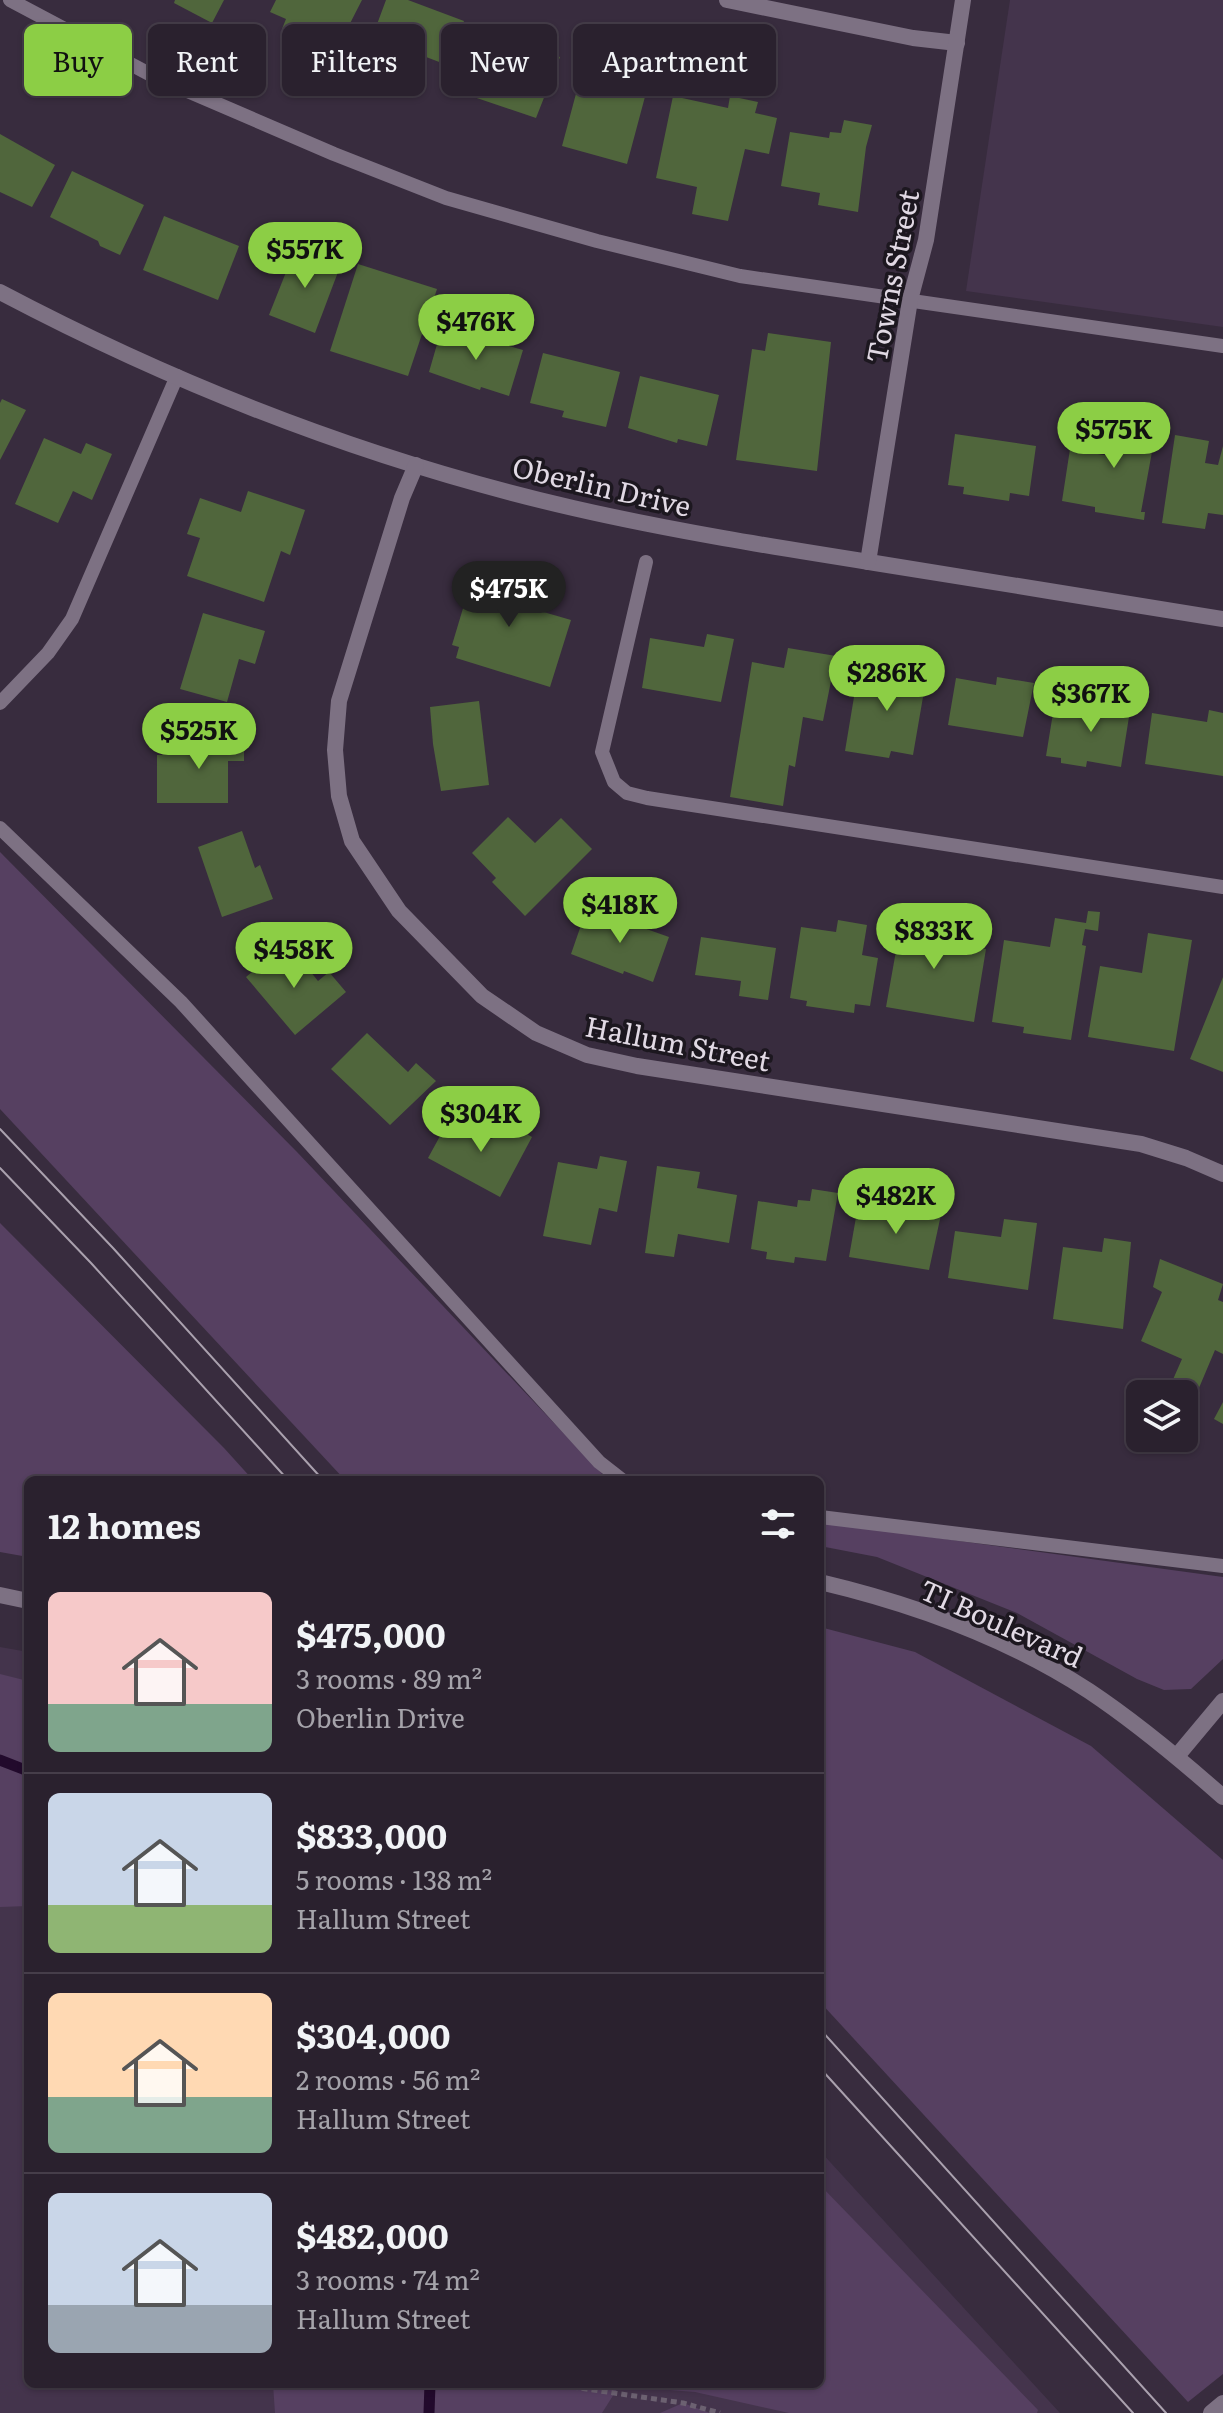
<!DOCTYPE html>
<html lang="en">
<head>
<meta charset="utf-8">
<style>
  :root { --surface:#2a212e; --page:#322936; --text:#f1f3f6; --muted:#a5a3aa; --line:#463e4a; --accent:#8cce45 }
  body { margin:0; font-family:Literata,serif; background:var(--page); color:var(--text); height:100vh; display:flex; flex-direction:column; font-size:30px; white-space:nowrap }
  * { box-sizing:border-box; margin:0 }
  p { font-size:26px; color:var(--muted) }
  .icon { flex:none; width:44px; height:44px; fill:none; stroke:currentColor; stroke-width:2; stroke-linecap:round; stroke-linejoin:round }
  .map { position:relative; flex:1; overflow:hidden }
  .drawer { position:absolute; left:24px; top:1476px; width:800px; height:912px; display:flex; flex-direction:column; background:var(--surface); border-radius:12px; box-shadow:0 2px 6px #0004,0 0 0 2px var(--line) }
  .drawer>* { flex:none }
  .top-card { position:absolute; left:24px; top:24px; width:800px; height:72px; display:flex; gap:16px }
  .controls { position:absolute; left:1126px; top:1380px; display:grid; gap:16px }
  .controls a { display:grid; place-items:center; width:72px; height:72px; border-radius:12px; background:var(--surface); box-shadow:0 2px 6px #0004,0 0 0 2px var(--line); font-size:40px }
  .price { position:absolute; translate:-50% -68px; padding:0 18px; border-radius:28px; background:var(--accent); color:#111; font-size:26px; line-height:52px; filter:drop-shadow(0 2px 4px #0008) }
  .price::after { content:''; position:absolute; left:50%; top:48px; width:24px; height:18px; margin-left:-12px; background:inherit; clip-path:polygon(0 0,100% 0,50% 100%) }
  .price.current { background:#222; color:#fff }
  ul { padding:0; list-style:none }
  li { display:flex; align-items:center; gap:24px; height:200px; padding:0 24px }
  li+li { border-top:2px solid var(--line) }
  li span { display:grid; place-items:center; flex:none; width:224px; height:160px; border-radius:12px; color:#555 }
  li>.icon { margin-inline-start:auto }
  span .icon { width:96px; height:96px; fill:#fffc; stroke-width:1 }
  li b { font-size:34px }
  h2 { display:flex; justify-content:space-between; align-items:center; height:96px; padding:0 24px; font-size:34px }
  .pill { padding:0 28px; border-radius:12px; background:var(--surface); box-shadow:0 2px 6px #0004,0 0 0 2px var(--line); font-size:28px; line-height:72px }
  .pill.current { background:var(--accent); color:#111 }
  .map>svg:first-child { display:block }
  .built { fill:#44344c }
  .green { fill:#564061 }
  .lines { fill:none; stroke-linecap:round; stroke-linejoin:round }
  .stream { stroke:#220a2c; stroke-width:11 }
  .building { fill:#50663c }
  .path { stroke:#6c6171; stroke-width:5; stroke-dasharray:6 4; stroke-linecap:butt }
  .service { stroke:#7d7183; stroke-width:14 }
  .minor { stroke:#7d7183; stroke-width:16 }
  .tertiary { stroke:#7d7183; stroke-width:16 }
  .tram { stroke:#aaa1ae; stroke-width:2 }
  .labels { text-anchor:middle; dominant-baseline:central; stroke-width:7; stroke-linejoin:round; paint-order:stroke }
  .street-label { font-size:28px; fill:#e1d9e4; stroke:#1c171f }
</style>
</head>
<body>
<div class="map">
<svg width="1223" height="2413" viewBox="0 0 1223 2413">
  <rect width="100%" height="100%" fill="#382c3e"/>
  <g class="built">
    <polygon points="1010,0 1223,0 1223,327 966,291"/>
    <polygon points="0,1647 28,1652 28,2384 820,2384 820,2151 1060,2413 0,2413"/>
  </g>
  <g class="green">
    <polygon points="0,852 297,1152 608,1480 345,1480 0,1109"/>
    <polygon points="0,1223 224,1448 253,1480 28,1480 28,1557 0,1552"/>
    <polygon points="820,1522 1223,1577 1223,1659 1191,1689 1164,1690 1137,1679 1017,1613 877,1557 820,1546"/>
    <polygon points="820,1627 915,1652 1091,1746 1223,1860 1223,2374 1188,2402 820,2002"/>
    <polygon points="0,1674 28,1681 28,1906 0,1907"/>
    <polygon points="820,2185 1038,2410 1037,2413 789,2413 695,2392 619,2386 602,2413 275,2413 273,2384 820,2384"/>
    <polygon points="683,2403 710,2413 660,2413"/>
  </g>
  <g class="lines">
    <g class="stream">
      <polyline points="0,1760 28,1771"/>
      <polyline points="429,2413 430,2384"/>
    </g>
  </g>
  <g class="building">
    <polygon points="175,0 224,0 212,23 174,3"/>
    <polygon points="276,0 362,0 341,41 307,26 301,38 282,29 286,19 270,12"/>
    <polygon points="386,0 408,0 464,21 447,65 400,47 393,65 366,54"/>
    <polygon points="525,45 560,57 536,118 462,93 478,46 520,61"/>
    <polygon points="624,72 650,78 627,164 562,146 581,75 620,86"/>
    <polygon points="673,96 728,108 730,96 758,102 755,113 777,118 769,154 745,149 728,221 692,214 697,187 656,178"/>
    <polygon points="844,120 872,125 866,147 858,212 818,205 820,193 781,186 790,132 829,138 830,132 841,133"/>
    <polygon points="0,134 55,165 32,207 0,192"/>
    <polygon points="72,171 144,205 120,255 100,246 98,241 50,217"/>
    <polygon points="164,216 239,246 218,300 143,270"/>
    <polygon points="296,247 341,264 315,333 269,315"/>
    <polygon points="358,264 437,289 408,376 330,351"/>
    <polygon points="442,327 523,350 509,396 481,387 480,390 429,372"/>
    <polygon points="768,333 831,342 817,471 736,460 752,349 765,351"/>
    <polygon points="543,353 620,372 606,427 562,417 564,411 530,403"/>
    <polygon points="640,376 719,395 707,446 678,439 677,443 628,428"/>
    <polygon points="2,399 26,410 0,460 0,403"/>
    <polygon points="1116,412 1158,419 1141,512 1145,512 1144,520 1095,512 1095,507 1062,501 1070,449 1109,456"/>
    <polygon points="955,434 1036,446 1029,496 1010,493 1009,501 963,494 964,487 948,485"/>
    <polygon points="1175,435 1209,441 1205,463 1218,465 1223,446 1223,515 1208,513 1205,529 1162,523"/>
    <polygon points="44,438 81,454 86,443 112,454 92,500 73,491 58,523 15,504"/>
    <polygon points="248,491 305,510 290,555 281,551 264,602 187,576 200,538 187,534 200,498 241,512"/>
    <polygon points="484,561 532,576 523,606 571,620 550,687 456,658 459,647 452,645 467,595 474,597"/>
    <polygon points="203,613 265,631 255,664 239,659 227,702 180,689"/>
    <polygon points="707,634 734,639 721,702 642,688 650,638 704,647"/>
    <polygon points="788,648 836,656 823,721 803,717 795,767 789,765 783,806 730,797 752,662 784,668"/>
    <polygon points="900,663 928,668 913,755 891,751 889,758 845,751 858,673 898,680"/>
    <polygon points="997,677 1034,683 1023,737 948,725 956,678 996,685"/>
    <polygon points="1106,694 1132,698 1121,767 1087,761 1086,767 1061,763 1061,758 1046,756 1054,707 1094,713 1095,707 1104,708"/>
    <polygon points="479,701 489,785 441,791 433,744 430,707"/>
    <polygon points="1209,710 1223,713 1223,776 1145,764 1152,713 1207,722"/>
    <polygon points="244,734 244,761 228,761 228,803 157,803 157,755 192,755 192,735"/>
    <polygon points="508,817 535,843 561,818 592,849 525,916 492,882 496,878 472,853"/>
    <polygon points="242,831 255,868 260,865 273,899 222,917 198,847"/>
    <polygon points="904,906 936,912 932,939 986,949 974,1022 886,1007"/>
    <polygon points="587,908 669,937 653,982 624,971 623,974 571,954"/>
    <polygon points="1088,911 1100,912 1098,931 1085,929 1082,945 1086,946 1071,1040 1023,1033 1024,1027 992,1022 1004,940 1050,947 1055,918 1086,923"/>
    <polygon points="838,920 867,925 862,955 878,958 870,1006 855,1004 854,1013 806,1006 807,1001 790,998 801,927 836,932"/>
    <polygon points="1148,933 1192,940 1174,1051 1088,1037 1100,966 1142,973"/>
    <polygon points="701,937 776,948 768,1000 739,996 741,981 695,975"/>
    <polygon points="282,947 305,974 310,971 318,981 329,972 346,992 295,1035 246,977"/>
    <polygon points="1223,977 1223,1072 1190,1059"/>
    <polygon points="367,1033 408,1072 416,1063 436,1081 390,1125 331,1069"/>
    <polygon points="451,1116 492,1139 502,1120 532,1137 500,1197 428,1158"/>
    <polygon points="600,1156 627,1161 617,1212 599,1208 591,1245 543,1236 558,1162 597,1169"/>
    <polygon points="657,1166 700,1172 697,1188 737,1195 729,1243 678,1234 674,1257 645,1253"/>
    <polygon points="812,1189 838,1193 826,1261 795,1257 794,1263 766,1259 767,1252 751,1249 758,1201 797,1207 798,1200 810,1201"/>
    <polygon points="858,1206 911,1214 913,1206 942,1210 929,1270 849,1257"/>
    <polygon points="1004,1219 1037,1223 1028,1290 948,1278 955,1231 1001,1237"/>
    <polygon points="1104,1238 1131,1242 1123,1329 1053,1319 1063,1247 1102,1252"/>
    <polygon points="1160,1259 1223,1284 1218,1300 1223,1302 1223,1354 1215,1350 1196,1395 1171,1384 1182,1359 1141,1341 1162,1292 1153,1287"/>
    <polygon points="1223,1402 1223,1424 1214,1419"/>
  </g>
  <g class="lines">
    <polyline class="path" points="552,2384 683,2403 720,2413"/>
    <g class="service">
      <polyline points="10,0 155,77 334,154 446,198 597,241 740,276 1223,346"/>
      <polyline points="646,562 602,752 614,782 627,793 647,798 1223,887"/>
      <polyline points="0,703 48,653 72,619 177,376"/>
      <polyline points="0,828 181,1002 599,1462 622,1480"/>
      <polyline points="820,1517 1223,1566"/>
    </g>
    <g class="minor">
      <polyline points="727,0 913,38 957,43"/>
      <path d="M0,292C180,387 374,462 573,508C673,531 774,547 875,563C991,582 1107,600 1223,619"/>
      <polyline points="416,465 402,498 339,701 335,750 339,796 352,841 399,911 482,996 536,1033 587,1055 637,1066 1141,1144 1186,1158 1223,1174"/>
      <polyline points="868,562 910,300 926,240 963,0"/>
      <polyline points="1177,1756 1223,1701"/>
    </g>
    <g class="tertiary">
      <path d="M820,1582C913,1604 1009,1639 1089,1691C1137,1723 1180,1759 1223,1797"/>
      <polyline points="0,1595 28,1601"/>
      <polyline points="1211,2413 1223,2403"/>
    </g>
    <g class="tram">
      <polyline points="0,1129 113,1248 323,1480"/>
      <polyline points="0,1168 91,1263 288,1480"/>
      <polyline points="820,2029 1166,2413"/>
      <polyline points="820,2068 1133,2413"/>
    </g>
  </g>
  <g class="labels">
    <g class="street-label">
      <text transform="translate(891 276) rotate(-79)">Towns Street</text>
      <text transform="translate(602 485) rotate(13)">Oberlin Drive</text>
      <text transform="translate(678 1042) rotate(11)">Hallum Street</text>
      <text transform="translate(1002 1622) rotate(24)">TI Boulevard</text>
    </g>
  </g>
</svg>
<div class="controls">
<a><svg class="icon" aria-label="layers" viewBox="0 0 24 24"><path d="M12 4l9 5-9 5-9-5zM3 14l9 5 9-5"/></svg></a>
</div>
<b class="price" style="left:305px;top:290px">$557K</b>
<b class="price" style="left:476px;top:362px">$476K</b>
<b class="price" style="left:1114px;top:470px">$575K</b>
<b class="price current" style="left:509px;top:629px">$475K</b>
<b class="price" style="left:887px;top:713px">$286K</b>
<b class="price" style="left:1091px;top:734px">$367K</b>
<b class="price" style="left:199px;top:771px">$525K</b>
<b class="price" style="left:620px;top:945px">$418K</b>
<b class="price" style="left:934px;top:971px">$833K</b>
<b class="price" style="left:294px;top:990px">$458K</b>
<b class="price" style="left:481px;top:1154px">$304K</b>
<b class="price" style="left:896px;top:1236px">$482K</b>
<div class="top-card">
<a class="pill current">Buy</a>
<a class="pill">Rent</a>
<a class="pill">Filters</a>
<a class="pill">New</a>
<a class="pill">Apartment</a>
</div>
<section class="drawer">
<h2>12 homes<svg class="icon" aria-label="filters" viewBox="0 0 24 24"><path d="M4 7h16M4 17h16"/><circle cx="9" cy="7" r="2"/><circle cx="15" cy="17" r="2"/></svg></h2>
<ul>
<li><span style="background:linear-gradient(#f6c9c9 70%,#7fa58c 0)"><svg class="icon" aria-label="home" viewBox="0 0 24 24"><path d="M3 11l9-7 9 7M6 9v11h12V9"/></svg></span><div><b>$475,000</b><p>3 rooms · 89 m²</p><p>Oberlin Drive</p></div></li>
<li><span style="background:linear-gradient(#c9d6e8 70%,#8fb573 0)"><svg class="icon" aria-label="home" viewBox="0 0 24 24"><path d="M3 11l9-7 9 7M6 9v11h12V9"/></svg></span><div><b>$833,000</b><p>5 rooms · 138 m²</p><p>Hallum Street</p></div></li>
<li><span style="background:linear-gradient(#ffd9b3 65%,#7fa58c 0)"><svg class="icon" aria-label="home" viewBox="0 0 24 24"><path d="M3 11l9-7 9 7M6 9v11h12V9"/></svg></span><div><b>$304,000</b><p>2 rooms · 56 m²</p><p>Hallum Street</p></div></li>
<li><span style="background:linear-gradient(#c9d6e8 70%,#9aa5b1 0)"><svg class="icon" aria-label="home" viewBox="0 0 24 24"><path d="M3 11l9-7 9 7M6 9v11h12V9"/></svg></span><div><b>$482,000</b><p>3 rooms · 74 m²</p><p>Hallum Street</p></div></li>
</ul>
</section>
</div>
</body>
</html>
